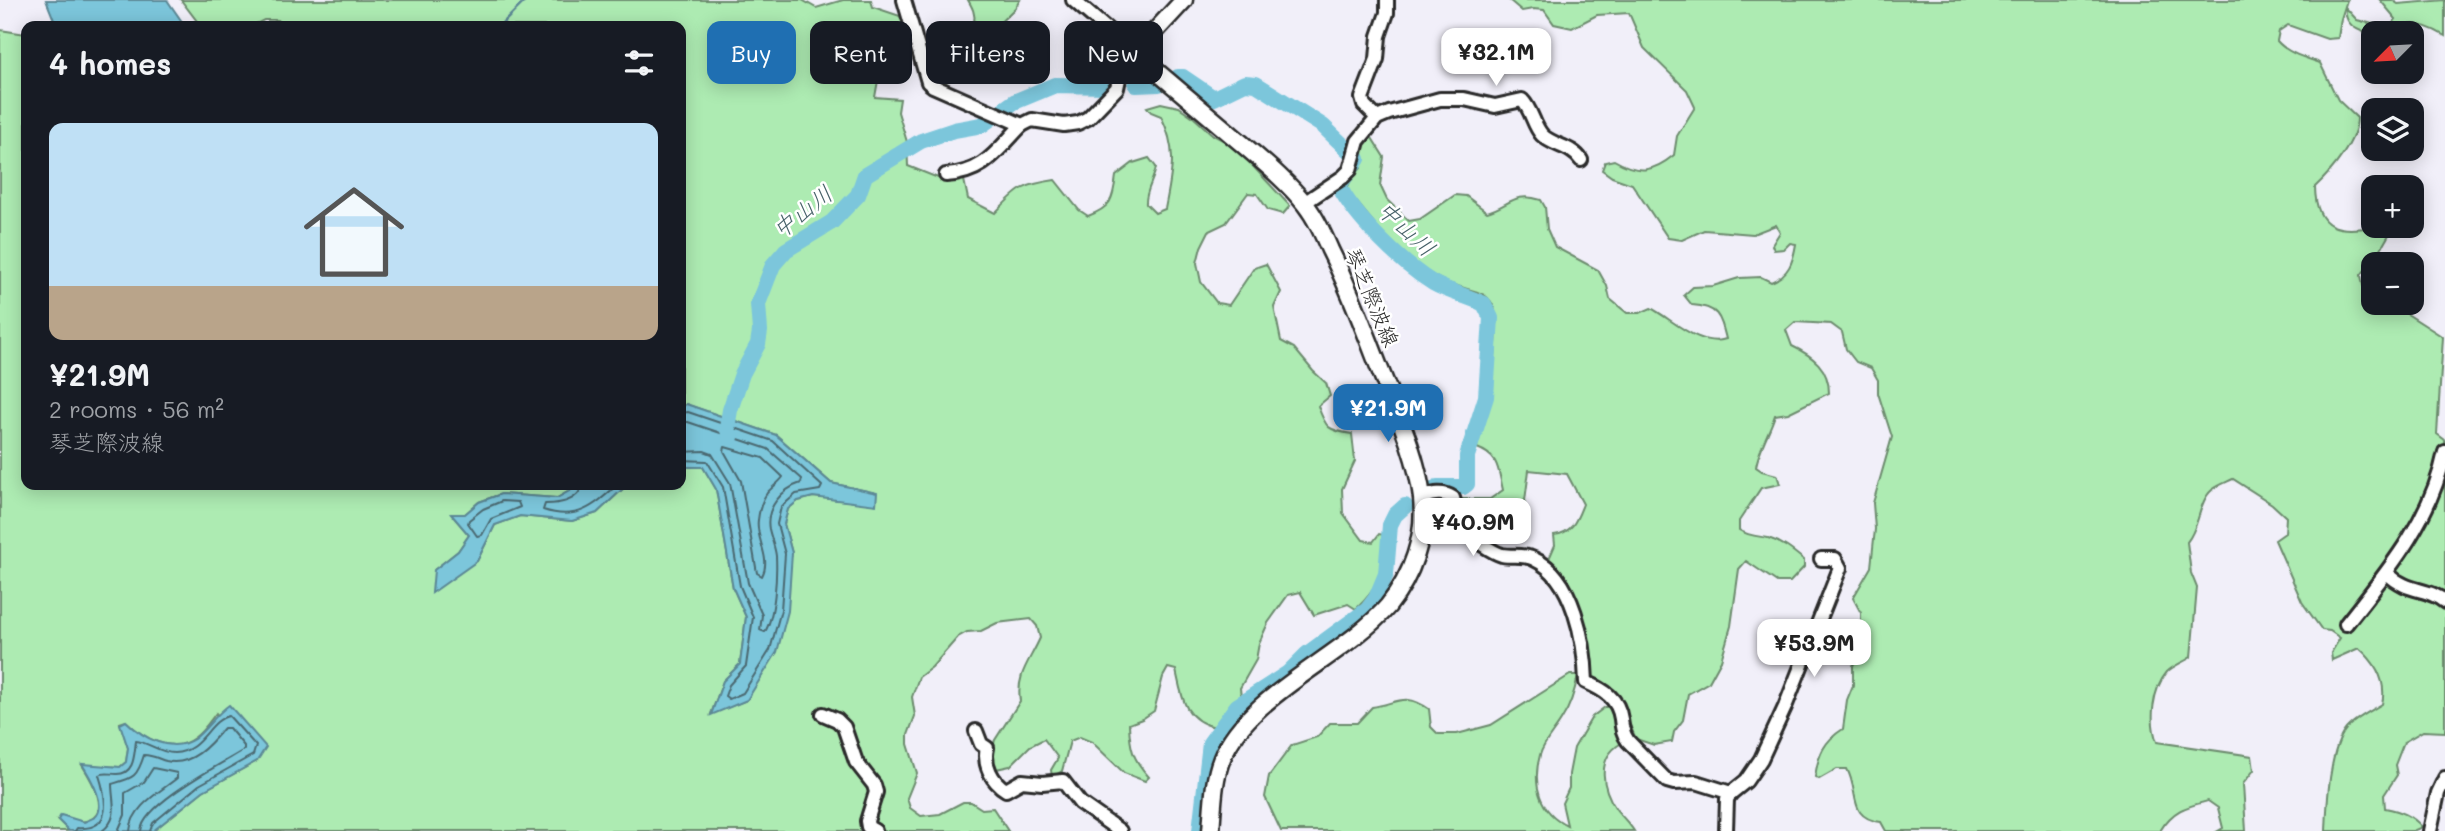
<!DOCTYPE html>
<html lang="en">
<head>
<meta charset="utf-8">
<style>
  :root { --surface:#171b24; --page:#20242c; --text:#f1f3f6; --muted:#9ea1a6; --accent:#1f6fb2 }
  body { margin:0; font-family:Mali,"Klee One",sans-serif; background:var(--page); color:var(--text); height:100vh; display:flex; flex-direction:column; font-size:26px; white-space:nowrap }
  * { box-sizing:border-box; margin:0 }
  p { font-size:23px; color:var(--muted) }
  .icon { flex:none; width:38px; height:38px; fill:none; stroke:currentColor; stroke-width:2; stroke-linecap:round; stroke-linejoin:round }
  .map { position:relative; flex:1; overflow:hidden }
  .drawer { position:absolute; left:21px; top:21px; width:665px; height:469px; display:flex; flex-direction:column; background:var(--surface); border-radius:14px; box-shadow:0 4px 18px #0003 }
  .drawer>* { flex:none }
  .guide { position:absolute; left:707px; top:21px; width:665px; height:63px; display:flex; gap:14px }
  .needle { width:46px; rotate:246deg }
  .buttons { position:absolute; left:2361px; top:21px; display:grid; gap:14px }
  .buttons a { display:grid; place-items:center; width:63px; height:63px; border-radius:14px; background:var(--surface); box-shadow:0 4px 18px #0003; font-size:35px }
  .price { position:absolute; translate:-50% -60px; padding:0 16px; border-radius:14px; background:#fff; color:#222; font-size:23px; line-height:46px; filter:drop-shadow(0 2px 4px #0008) }
  .price::after { content:''; position:absolute; left:50%; top:42px; width:21px; height:16px; margin-left:-10px; background:inherit; clip-path:polygon(0 0,100% 0,50% 100%) }
  .price.selected { background:var(--accent); color:#fff }
  ul { padding:0; list-style:none }
  li { display:grid; align-content:center; gap:14px; height:371px; padding:0 28px }
  li span { display:grid; place-items:center; height:217px; border-radius:14px; color:#555 }
  li>.icon { margin-inline-start:auto }
  span .icon { width:126px; height:126px; fill:#fffc; stroke-width:1 }
  li b { font-size:30px }
  h2 { display:flex; justify-content:space-between; align-items:center; height:84px; padding:0 28px; font-size:30px }
  .pill { padding:0 24px; border-radius:14px; background:var(--surface); box-shadow:0 4px 18px #0003; font-size:24px; line-height:63px }
  .pill.selected { background:var(--accent); color:#fff }
  .map>svg:first-child { display:block }
  .green { fill:#adebb2; stroke:#6c8b6e; stroke-width:2 }
  .water { fill:#7bc6db; stroke:#5b8895; stroke-width:2 }
  .lines { fill:none; stroke-linecap:round; stroke-linejoin:round }
  .shore { stroke:#4b6971; stroke-width:2 }
  .stream { stroke:#5b8895; stroke-width:2.5 }
  .river { stroke:#7bc6db; stroke-width:16 }
  .minor-casing { stroke:#2b2b2b; stroke-width:18 }
  .major-casing { stroke:#2b2b2b; stroke-width:21 }
  .minor { stroke:#fff; stroke-width:12 }
  .major { stroke:#fff; stroke-width:16 }
  .labels { text-anchor:middle; dominant-baseline:central; stroke-width:5; stroke-linejoin:round; paint-order:stroke }
  .street-label { font-size:21px; fill:#2b2b2b; stroke:#fff }
  .water-label { font-size:23px; font-style:italic; fill:#476169; stroke:#fff }
</style>
</head>
<body>
<div class="map">
<svg width="2445" height="831" viewBox="0 0 2445 831">
  <rect width="100%" height="100%" fill="#f1eff9"/>
  <filter id="ink" filterUnits="userSpaceOnUse"><feTurbulence type="fractalNoise" baseFrequency=".0143" numOctaves="2"/><feDisplacementMap in="SourceGraphic" scale="14" xChannelSelector="R" yChannelSelector="G"/><feConvolveMatrix kernelMatrix="1 2 1 2 8 2 1 2 1" color-interpolation-filters="sRGB"/></filter>
  <g filter="url(#ink)">
    <g class="green">
      <path d="M181,0H802L816,8L843,0H871L873,7L900,16L908,37L877,52L879,75L875,97L900,99L898,112L907,142L908,166L938,178L963,175L968,199L995,213C1018,189 1021,185 1055,180L1079,210L1088,216C1111,207 1113,201 1116,176L1133,163L1149,158L1156,167C1154,180 1145,191 1146,204L1155,213L1165,209C1172,172 1178,151 1161,116L1151,112L1147,107L1161,103L1179,107L1192,116L1213,135L1234,146L1290,206L1283,214L1268,210L1257,194L1248,193L1226,223L1209,231L1201,247L1197,263L1201,282L1217,303L1229,305L1254,268L1266,264L1281,292L1274,307L1281,341L1294,348L1313,371L1326,383L1330,396L1318,406C1326,429 1328,430 1352,434L1355,461L1342,489L1343,513L1363,540L1373,542L1379,534L1384,535C1382,570 1383,584 1356,609L1348,604L1314,615L1300,592L1288,595L1268,623L1259,643L1256,660L1240,688L1241,697L1229,707L1215,727C1184,720 1182,698 1176,670L1168,668L1163,677L1154,711L1142,719L1129,724C1130,748 1132,758 1149,777L1145,781L1124,773L1092,742L1080,737L1070,741L1062,771L1052,777L1051,770L1058,758L1044,739L1030,746L1010,766L996,769L990,756L995,740L1020,701C1016,674 1030,661 1040,638L1037,626L1031,619L997,623L981,631L967,632L958,637L932,667L919,677L912,697L915,716L908,735V744L917,773L907,798L910,808L921,816L940,814L963,802H971L982,809L993,808L1008,831H153L203,791L257,761L216,713C210,721 203,732 194,738C172,755 143,738 126,721L120,723L128,748L126,762L120,767L82,765C91,779 113,814 86,821C78,823 67,821 58,820L69,831H0V30L26,34V485H580L557,498L501,494L479,502L465,514L452,515L469,535L458,551L434,570L477,561L495,525L520,516L572,521L597,513L627,485H681V467H703L716,489L733,588L746,617L740,664L723,681L711,714L747,700L792,553L784,524L788,509L798,501L813,497L876,504V493L831,483L776,435L686,404L681,408V26H285L278,20H264L252,26L200,25Z"/>
      <path d="M968,0H1020L1015,8L983,39L971,59L944,84L931,77L927,67L928,58C941,55 970,36 974,23C976,14 972,7 968,0Z"/>
      <path d="M1509,0H2347L2341,19L2338,38L2327,39L2288,25L2279,31L2277,41C2287,53 2306,58 2320,63L2338,100L2357,118C2357,141 2332,171 2315,187C2316,245 2357,226 2394,226L2378,254L2361,275L2363,286L2373,292V303H2390L2443,337L2437,434L2445,440V732L2423,731L2404,742L2395,765L2397,775L2384,795L2385,808C2400,811 2412,815 2422,827L2413,831H2326C2327,805 2329,750 2346,729C2354,719 2371,711 2382,704C2387,682 2376,663 2359,648L2332,660L2331,653L2340,638L2330,631L2322,630L2302,602L2275,540L2285,533L2286,517L2272,504L2233,479C2227,482 2218,485 2212,490C2198,502 2200,527 2187,542L2191,573L2197,588L2191,657C2184,662 2173,666 2167,672C2152,690 2149,721 2157,742L2252,756L2254,770L2243,784L2246,831H2218L2223,828L2218,808L2208,801C2185,807 2173,810 2160,831H1886L1881,822C1847,818 1860,793 1847,769H1837L1819,779L1815,777C1818,755 1824,741 1843,729L1847,700L1853,685V666L1861,646V613L1853,598L1871,567L1875,529L1873,503L1892,437L1878,393V380L1871,368L1856,362L1846,349L1842,332L1831,324L1795,322L1786,330L1792,346C1813,356 1829,368 1829,393L1788,413L1775,415C1770,431 1758,451 1756,467L1762,471L1777,475L1780,484L1761,488L1739,521V530C1748,536 1757,536 1768,538C1782,542 1792,550 1804,560V567L1790,582H1777L1746,561L1739,569L1731,626L1721,660L1709,682L1688,694L1683,720L1674,732L1672,742L1654,745L1636,739L1619,700L1591,677L1561,580L1548,561L1555,545L1554,535C1573,533 1577,519 1583,504L1567,474L1529,470L1523,516L1517,529C1501,507 1495,502 1469,516L1478,534L1452,508L1460,499H1490L1503,490C1498,469 1499,456 1477,448C1477,432 1483,422 1487,407C1492,389 1500,329 1495,311C1490,290 1471,291 1454,285C1447,283 1440,279 1434,276C1399,257 1372,221 1347,190L1351,179L1361,168V146L1367,137L1372,138L1384,157L1380,185L1387,200L1409,221L1420,219L1455,195L1466,196L1487,212C1509,206 1514,191 1541,200L1545,207L1547,229L1555,247L1598,270L1607,286L1610,299L1627,313H1640L1651,308C1673,320 1700,348 1726,339C1720,315 1718,307 1692,305L1684,295L1693,287L1713,286L1739,278L1761,277L1771,282C1789,275 1793,262 1796,244L1790,243L1784,249L1774,250L1772,245L1780,232L1776,225L1753,234L1704,230L1682,240L1668,238L1632,184L1612,177L1602,170L1605,162L1614,160C1638,174 1652,173 1674,155L1677,136L1695,107L1687,90L1644,48L1629,13L1597,15L1572,28L1554,24L1544,10L1533,9L1522,11Z"/>
      <path d="M2380,0H2392L2398,4L2445,0V36C2434,29 2417,22 2404,24C2396,25 2391,32 2384,33C2366,36 2343,28 2346,8L2357,20L2389,28L2396,19Z"/>
      <path d="M1570,675H1578C1575,690 1571,705 1563,717C1556,730 1544,741 1540,755C1532,784 1539,812 1567,825L1562,803L1569,788V774L1574,748L1592,717L1605,707H1613L1621,739L1620,744C1596,759 1602,788 1616,809C1622,817 1629,823 1634,831H1281L1265,797L1269,776L1292,745L1317,737L1330,723H1357L1372,707C1398,703 1405,692 1429,709L1431,727L1438,734H1457L1491,725Z"/>
    </g>
    <g class="water">
      <polygon points="46,0 167,0 185,26 59,26 56,25"/>
      <polygon points="686,404 776,435 831,483 877,493 876,505 813,497 798,501 788,509 784,524 792,553 788,611 777,652 747,700 711,715 723,681 740,664 746,617 733,588 716,489 703,467 681,467 681,408"/>
      <polygon points="580,485 627,485 597,513 572,521 520,516 495,525 477,561 432,593 434,570 458,551 469,535 451,514 465,514 479,502 501,494 557,498"/>
      <path d="M229,705L266,747L257,761L203,791L153,831H69L58,820L61,815L84,822C88,820 92,819 95,817C108,806 89,775 82,764L120,767L126,762L128,748L120,724L126,721C143,738 171,754 194,739C206,730 215,715 229,705Z"/>
    </g>
    <g class="lines">
      <g class="shore">
        <polyline points="681,413 688,412 773,441 822,486 820,490 796,494 781,507 777,524 785,554 781,610 770,650 743,693 729,699 725,696 729,685 746,666 753,617 740,586 723,487 707,461 681,460"/>
        <path d="M681,422H688L768,449L802,479L801,483C782,489 765,508 769,529C771,538 775,547 776,556C777,576 775,615 765,632L760,630L762,615L748,583L730,483L712,454L704,451L681,452"/>
        <path d="M725,447L763,458L783,477C779,483 772,487 767,493C762,500 759,511 758,520C755,539 772,558 762,576L757,573L741,481L724,451Z"/>
        <path d="M582,485C579,501 559,504 545,504L543,510C577,521 593,507 617,485"/>
        <polygon points="502,501 518,502 520,507 491,519 482,535 477,536 468,523 469,520 483,509"/>
        <path d="M75,831L77,828C114,831 106,797 99,775C105,772 109,774 117,774C135,774 134,754 136,741C148,742 160,753 174,753C203,752 208,720 229,716L256,746L253,755L199,785L153,823L150,831"/>
        <path d="M102,831C120,818 112,802 112,784C133,778 137,778 144,755C152,755 159,759 166,761C191,767 210,745 224,728H229L244,746V750C221,764 143,804 141,831"/>
        <path d="M118,831L125,815V793L144,782L153,768L177,773V778C160,792 132,806 130,831"/>
      </g>
      <polyline class="stream" points="500,26 526,0"/>
      <g class="river">
        <path d="M1178,77H1183L1214,98L1245,83L1256,84L1323,126L1349,151L1356,155L1358,159L1339,186C1355,218 1402,264 1433,283C1449,292 1468,296 1484,304L1491,318L1486,397L1467,456V484L1463,487H1437"/>
        <polyline points="1136,85 1159,84"/>
        <polyline points="731,437 727,428 730,410 742,374 758,344 760,331 758,304 773,265 786,250 832,222 858,195 865,175 921,141 954,130 982,125 1014,102 1055,85 1109,86"/>
        <polyline points="1200,831 1210,743 1237,706 1288,673 1307,654 1367,610 1376,598 1386,574 1390,525 1395,515 1405,506"/>
      </g>
      <defs>
        <g id="minor">
          <polyline points="904,0 928,82 933,86 1022,125 1032,120 1064,125 1078,123 1088,118 1117,88 1120,74 1135,53 1073,0"/>
          <polyline points="1377,118 1364,105 1362,98 1377,59 1379,36 1387,13 1387,0"/>
          <path d="M946,175C985,173 997,150 1022,125"/>
          <path d="M1304,203L1343,177L1350,170L1358,141L1377,118L1389,113L1440,99H1464L1495,106L1522,100C1532,110 1533,125 1542,135C1553,146 1572,146 1581,160"/>
          <path d="M1422,497C1433,494 1443,491 1453,498C1459,522 1463,530 1483,545C1489,549 1495,553 1502,555C1513,557 1524,554 1534,559C1574,577 1585,643 1586,682C1604,690 1618,698 1621,719C1622,728 1623,734 1628,741L1667,781L1674,783L1696,782L1731,793"/>
          <path d="M2387,573C2408,594 2428,587 2445,602"/>
          <path d="M2346,624C2388,571 2431,520 2445,452"/>
          <polyline points="823,714 837,720 844,727 856,762 874,785 876,792 867,821 868,827 875,831"/>
          <path d="M976,731L981,744L987,748C983,764 992,782 1006,790L1022,781L1042,783L1063,781L1080,803L1120,831"/>
          <polyline points="1726,831 1727,799 1731,793 1746,781 1761,759 1785,707 1840,568 1835,559 1821,559"/>
          <polyline points="2430,831 2438,793 2445,778"/>
        </g>
        <path id="major" d="M1184,0L1135,53C1170,83 1205,112 1240,142C1262,161 1287,181 1305,204C1316,218 1323,234 1330,250C1349,288 1364,328 1379,367C1395,408 1417,454 1422,498C1426,537 1412,576 1388,606C1344,657 1247,695 1222,758C1213,780 1213,807 1211,831"/>
      </defs>
      <use href="#minor" class="minor-casing"/>
      <use href="#major" class="major-casing"/>
      <use href="#minor" class="minor"/>
      <use href="#major" class="major"/>
    </g>
  </g>
  <g class="labels">
    <g class="street-label">
      <text transform="translate(1373 297) rotate(67)">琴芝際波線</text>
    </g>
    <g class="water-label">
      <text transform="translate(802 211) rotate(-38)">中山川</text>
      <text transform="translate(1407 228) rotate(43)">中山川</text>
    </g>
  </g>
</svg>
<div class="buttons">
<a><svg class="needle" viewBox="-14 -14 28 28"><path d="M0-13l5 13h-10z" fill="#e53935"/><path d="M0 13l5-13h-10z" fill="#9ea1a6"/></svg></a>
<a><svg class="icon" aria-label="layers" viewBox="0 0 24 24"><path d="M12 4l9 5-9 5-9-5zM3 14l9 5 9-5"/></svg></a>
<a>+</a>
<a>−</a>
</div>
<b class="price" style="left:1496px;top:88px">¥32.1M</b>
<b class="price selected" style="left:1388px;top:444px">¥21.9M</b>
<b class="price" style="left:1473px;top:558px">¥40.9M</b>
<b class="price" style="left:1814px;top:679px">¥53.9M</b>
<div class="guide">
<a class="pill selected">Buy</a>
<a class="pill">Rent</a>
<a class="pill">Filters</a>
<a class="pill">New</a>
</div>
<section class="drawer">
<h2>4 homes<svg class="icon" aria-label="filters" viewBox="0 0 24 24"><path d="M4 7h16M4 17h16"/><circle cx="9" cy="7" r="2"/><circle cx="15" cy="17" r="2"/></svg></h2>
<ul>
<li><span style="background:linear-gradient(#bfe0f5 75%,#b9a48a 0)"><svg class="icon" aria-label="home" viewBox="0 0 24 24"><path d="M3 11l9-7 9 7M6 9v11h12V9"/></svg></span><div><b>¥21.9M</b><p>2 rooms · 56 m²</p><p>琴芝際波線</p></div></li>
</ul>
</section>
</div>
</body>
</html>
